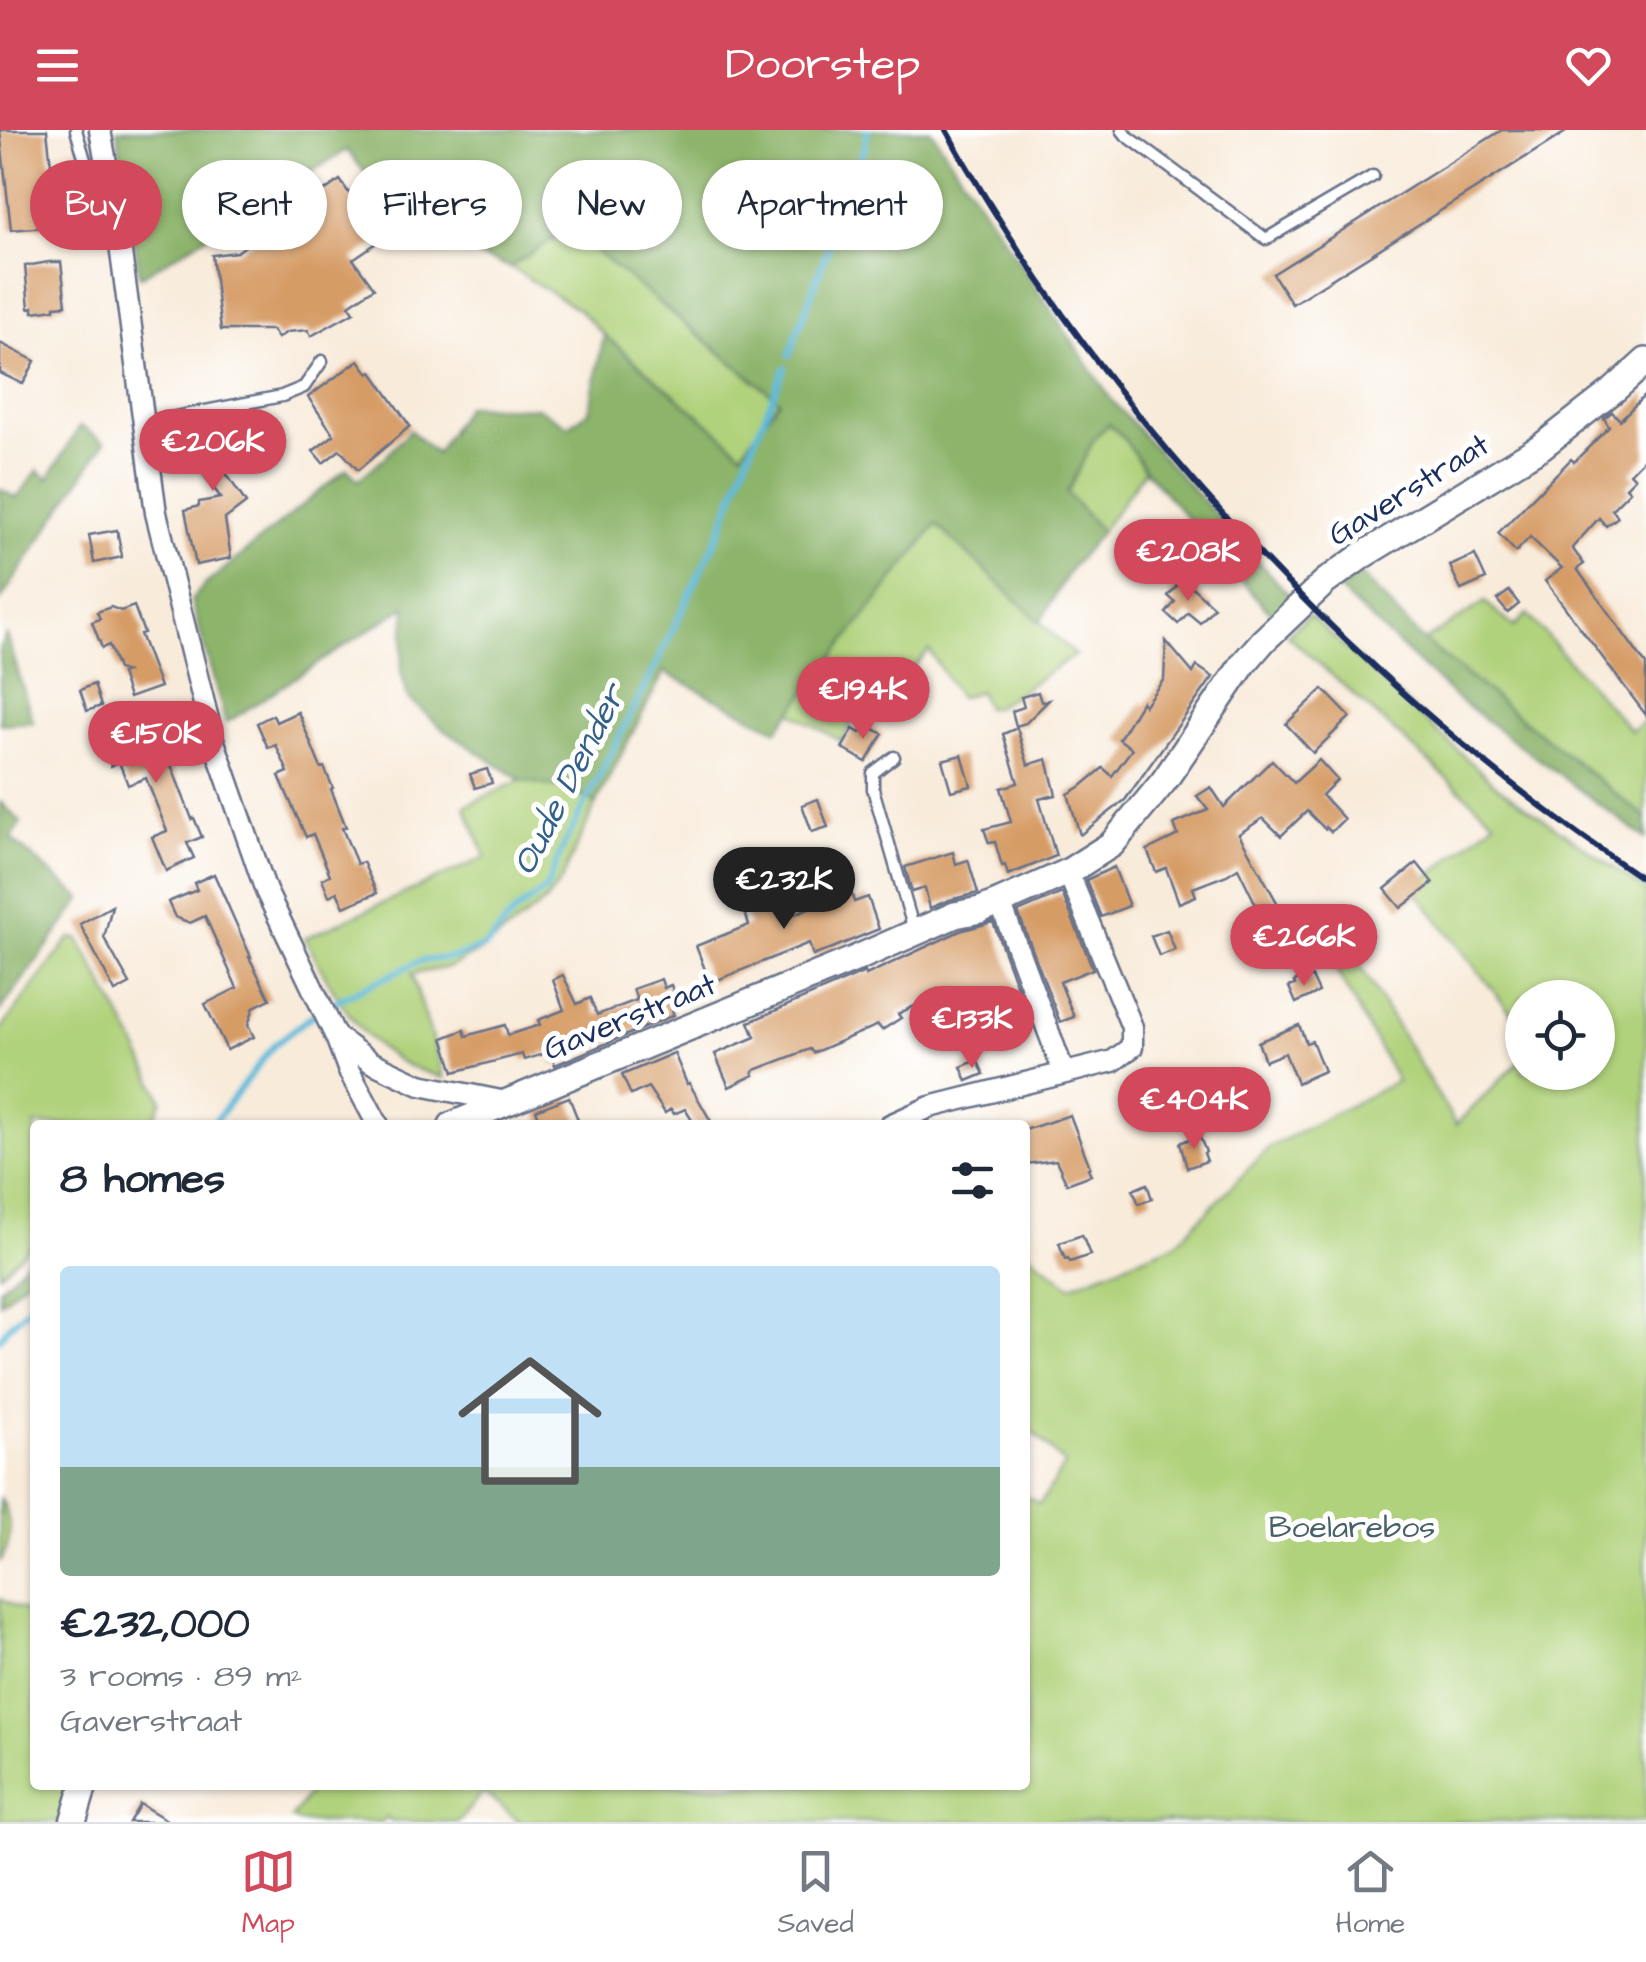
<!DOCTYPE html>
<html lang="en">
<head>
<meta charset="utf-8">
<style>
  :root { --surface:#fff; --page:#f2f2f3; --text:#1f2937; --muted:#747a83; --line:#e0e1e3; --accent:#d1495b }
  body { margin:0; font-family:"Architects Daughter",sans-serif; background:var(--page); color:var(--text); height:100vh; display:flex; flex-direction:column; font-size:38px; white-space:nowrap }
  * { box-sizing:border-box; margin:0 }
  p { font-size:32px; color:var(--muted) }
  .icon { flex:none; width:55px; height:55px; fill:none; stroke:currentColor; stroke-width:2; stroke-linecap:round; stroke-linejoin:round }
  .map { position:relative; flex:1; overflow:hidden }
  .side { position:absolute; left:30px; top:990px; width:1000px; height:670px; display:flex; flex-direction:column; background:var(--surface); border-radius:10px; box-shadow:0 2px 8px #0004 }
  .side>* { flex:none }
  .guide { position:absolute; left:30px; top:30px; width:1000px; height:90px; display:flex; gap:20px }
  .tools { position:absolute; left:1505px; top:850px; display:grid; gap:20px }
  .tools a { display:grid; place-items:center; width:110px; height:110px; border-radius:50%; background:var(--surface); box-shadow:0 2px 8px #0004; font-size:50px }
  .price { position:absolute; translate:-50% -85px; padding:0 22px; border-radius:35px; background:var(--accent); color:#fff; font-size:32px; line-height:65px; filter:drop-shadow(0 2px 5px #0008) }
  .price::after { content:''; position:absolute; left:50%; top:60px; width:30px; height:22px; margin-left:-15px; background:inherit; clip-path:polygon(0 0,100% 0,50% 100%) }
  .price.on { background:#222; color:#fff }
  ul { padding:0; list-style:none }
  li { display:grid; align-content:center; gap:20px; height:530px; padding:0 30px }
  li+li { border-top:2px solid var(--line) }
  li span { display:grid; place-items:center; height:310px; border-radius:10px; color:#555 }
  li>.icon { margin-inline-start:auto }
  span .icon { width:180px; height:180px; fill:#fffc; stroke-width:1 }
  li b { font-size:42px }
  h2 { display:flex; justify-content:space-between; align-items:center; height:120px; padding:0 30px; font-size:42px }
  .chip { padding:0 35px; border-radius:45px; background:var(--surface); box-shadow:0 2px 8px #0004; font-size:35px; line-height:90px }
  .chip.on { background:var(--accent); color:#fff }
  header { display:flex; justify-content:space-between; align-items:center; height:130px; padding:0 30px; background:var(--accent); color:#fff; font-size:45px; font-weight:600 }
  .tabs { display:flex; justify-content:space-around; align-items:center; height:140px; border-top:2px solid var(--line); background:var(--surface); font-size:28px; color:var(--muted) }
  .tabs a { display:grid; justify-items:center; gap:5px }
  .tabs .on { color:var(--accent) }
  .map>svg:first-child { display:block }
  .green { fill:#b1d27b; stroke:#66806c; stroke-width:2.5 }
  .forest { fill:#8cb46b; stroke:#547264; stroke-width:2.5 }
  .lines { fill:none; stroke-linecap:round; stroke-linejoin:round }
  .stream { stroke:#5ebbdc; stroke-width:6 }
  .building { fill:#d69c66 }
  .service-casing { stroke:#687189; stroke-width:15 }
  .minor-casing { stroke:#687189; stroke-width:25 }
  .tertiary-casing { stroke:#687189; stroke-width:30 }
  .service { stroke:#fff; stroke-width:10 }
  .minor { stroke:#fff; stroke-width:20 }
  .tertiary { stroke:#fff; stroke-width:25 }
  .rail { stroke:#1b2f5e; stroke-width:6 }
  .labels { text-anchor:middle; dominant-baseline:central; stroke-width:10; stroke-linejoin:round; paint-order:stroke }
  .street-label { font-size:32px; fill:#1b2f5e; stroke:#fff }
  .park-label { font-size:32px; fill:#486067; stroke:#fff }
  .water-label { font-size:35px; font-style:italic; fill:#32608a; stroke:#fff }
</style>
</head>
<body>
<header><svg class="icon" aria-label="menu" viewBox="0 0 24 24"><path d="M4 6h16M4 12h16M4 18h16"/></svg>Doorstep<svg class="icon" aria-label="heart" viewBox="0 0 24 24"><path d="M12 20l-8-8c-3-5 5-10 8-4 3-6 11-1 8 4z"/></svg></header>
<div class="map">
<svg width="1646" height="1692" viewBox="0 0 1646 1692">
  <rect width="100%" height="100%" fill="#fff"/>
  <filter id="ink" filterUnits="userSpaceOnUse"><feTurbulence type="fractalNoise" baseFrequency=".01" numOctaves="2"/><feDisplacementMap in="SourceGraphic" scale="20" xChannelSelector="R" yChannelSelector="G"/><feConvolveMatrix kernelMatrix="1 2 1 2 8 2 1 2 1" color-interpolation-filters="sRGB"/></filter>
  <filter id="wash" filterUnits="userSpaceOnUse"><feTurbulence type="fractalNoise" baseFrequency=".0048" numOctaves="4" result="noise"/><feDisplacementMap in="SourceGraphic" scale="40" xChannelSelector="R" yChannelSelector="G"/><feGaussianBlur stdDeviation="2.25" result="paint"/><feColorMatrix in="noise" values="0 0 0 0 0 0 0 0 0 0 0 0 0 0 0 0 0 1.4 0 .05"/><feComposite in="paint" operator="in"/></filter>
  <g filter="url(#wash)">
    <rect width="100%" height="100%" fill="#f8ebda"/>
    <g class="green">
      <polygon points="568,99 779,270 743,323 604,205 579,180 510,137"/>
      <polygon points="1109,294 1123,307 1145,340 1101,402 1067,363 1095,307"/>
      <polygon points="937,394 1075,525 994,578 986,578 979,561 959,568 929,520 874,582 862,578 841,611 790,582"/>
      <polygon points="1485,472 1514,497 1527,484 1631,601 1646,590 1646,688 1424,511"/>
      <polygon points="1309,485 1498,657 1646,760 1646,1692 517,1692 518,1690 483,1662 458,1692 391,1692 386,1687 382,1692 299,1692 292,1688 314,1655 1025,1655 1025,1366 1040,1374 1065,1334 1025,1294 1025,1120 1070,1156 1175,1114 1270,1017 1397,951 1335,838 1356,829 1456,995 1522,928 1522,942 1598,942 1598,868 1522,868 1522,897 1414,759 1495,691 1287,505"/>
      <path d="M521,650L569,660L596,673L561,751L545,772L485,818L450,837L412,844L444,948C432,944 418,940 407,935C355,910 330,855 305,808L486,727L465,676Z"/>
      <polygon points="70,808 79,809 133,909 162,970 151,995 35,995 35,1111 0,1144 0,901"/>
      <path d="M0,1368C11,1386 13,1413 0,1431Z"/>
      <polygon points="0,1469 35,1486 35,1655 74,1655 65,1692 0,1692"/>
    </g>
    <g class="forest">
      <polygon points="117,0 931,0 1112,271 1291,467 1274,485 1264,476 1145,340 1123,307 1109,294 1095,307 1067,363 1101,402 1070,439 1040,492 936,394 777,600 664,542 596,673 569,660 521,650 443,599 408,568 401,541 406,476 226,593 191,470 206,454 347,339 358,350 384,328 410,300 436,324 466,276 538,278 569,296 589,281 604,205 742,322 779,270 568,99 510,137 413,103 347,20 140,147"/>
      <polygon points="80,296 105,312 0,471 0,359 17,368 38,340 48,349"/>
      <polygon points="1361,445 1424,511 1646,688 1646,709 1456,568 1338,459"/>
      <polygon points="7,505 33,592 0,594 0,516"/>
      <polygon points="0,672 21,692 11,709 82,769 0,881"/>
      <polygon points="35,1123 35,1142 0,1173 0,1158"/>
    </g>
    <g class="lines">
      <g class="stream">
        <polyline points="789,225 865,16 867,0"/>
        <polyline points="212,995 274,915 310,887 342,868 420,831 456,827 487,815 514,783 546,759 563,717 654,539 722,397 748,325 785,237"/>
        <polyline points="0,1209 6,1199 35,1171"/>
      </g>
    </g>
    <g id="blocks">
      <g class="building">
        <polygon points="0,0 47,0 58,96 11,100"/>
        <polygon points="1502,0 1569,0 1292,174 1273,144"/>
        <polygon points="340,50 381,110 353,129 374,158 349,175 354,182 311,206 308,200 287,202 278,208 272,200 221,200 212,125 237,122"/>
        <polygon points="49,132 61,132 66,175 55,176 55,179 33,182 33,177 29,178 25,136"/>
        <polygon points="0,213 35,231 23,254 0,243"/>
        <polygon points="359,230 369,244 372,242 410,296 358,340 340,320 323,333 313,321 334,305 308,267"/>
        <polygon points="1646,264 1646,327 1630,343 1635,348 1626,357 1630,361 1612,379 1618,387 1606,396 1599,388 1572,418 1584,434 1577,439 1646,535 1646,585 1545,451 1562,438 1530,407 1516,422 1498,403 1571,329 1574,332 1609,297 1604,288 1612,282 1620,290"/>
        <polygon points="228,287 235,327 217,330 246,373 225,389 231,428 196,435 185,380 199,376 199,372 221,368 193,330 189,308 208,305 205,290"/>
        <polygon points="117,400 122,427 94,433 89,405"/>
        <polygon points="1166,403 1181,417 1166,437 1149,422"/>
        <polygon points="1475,425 1486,449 1461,460 1450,436"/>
        <polygon points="1183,449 1214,477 1200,493 1188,483 1178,494 1166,483 1175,472 1168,466"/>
        <polygon points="1509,461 1519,474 1508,483 1497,470"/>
        <polygon points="134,476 144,503 140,504 160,557 129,568 121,544 126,542 118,539 109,515 102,518 92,492 100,489 97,482 111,477 121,481"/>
        <polygon points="1166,511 1193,543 1197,536 1213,547 1125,670 1080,705 1068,664 1080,657 1103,638 1112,646 1132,619 1119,609 1142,571 1144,576 1164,549"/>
        <polygon points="94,554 101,576 87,581 80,560"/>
        <polygon points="1323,559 1350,587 1313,623 1286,594"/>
        <polygon points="1038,562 1041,572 1049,570 1026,593 1016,596 1012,581 1024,577 1021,567"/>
        <polygon points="298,582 318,631 321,638 324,637 333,658 331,659 346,697 342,698 357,734 363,732 377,763 344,777 337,762 329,766 322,749 330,745 313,704 306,707 279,646 288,642 276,615 268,618 257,593 273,585 276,592"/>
        <polygon points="145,586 151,601 159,598 166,616 164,617 192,689 194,688 202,707 187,713 194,728 166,741 152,707 167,701 146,648 128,655 119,632 111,636 104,617 114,614 108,600"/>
        <polygon points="865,594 883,604 866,632 842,618 853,599 860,603"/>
        <polygon points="1017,598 1028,635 1047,629 1056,665 1039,669 1056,726 1008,745 1005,735 1002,736 995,712 989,713 984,699 1011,692 1001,658 1018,653 1003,604"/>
        <polygon points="962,625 971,656 951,661 942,630"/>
        <polygon points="1272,630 1294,653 1319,630 1337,650 1322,665 1344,689 1331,702 1326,697 1325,699 1307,681 1281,706 1263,688 1239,704 1289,794 1270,803 1238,738 1227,745 1193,758 1196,766 1179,773 1166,738 1156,742 1147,720 1178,705 1174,694 1208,680 1197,666 1211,657 1224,677"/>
        <polygon points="487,639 492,653 475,658 470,644"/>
        <polygon points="818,669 828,697 812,702 802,675"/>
        <polygon points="953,722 956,734 968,730 978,763 949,770 930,778 925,758 912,762 905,737"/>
        <polygon points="1417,733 1433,753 1401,778 1385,759"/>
        <polygon points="1114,737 1129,776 1101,787 1086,750"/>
        <polygon points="214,744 251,827 249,827 270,869 254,877 248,895 254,907 227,920 205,874 237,858 205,786 190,793 175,787 168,772 197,760 194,753"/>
        <polygon points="750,751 759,774 772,768 781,790 836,766 838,771 852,765 854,772 868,767 879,799 813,826 809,813 710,853 696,816 749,795 736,757"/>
        <polygon points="1062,763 1093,839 1060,852 1074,887 1060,892 1018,782"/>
        <polygon points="112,776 104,808 130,854 115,862 80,794"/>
        <polygon points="993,792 1021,868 993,878 990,880 992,886 979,891 966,862 957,865 955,861 937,870 935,866 898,884 901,888 882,900 878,895 813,923 810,919 755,940 753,942 754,945 729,957 715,924 755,907 749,892 865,842 866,845 960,801"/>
        <polygon points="1167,800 1175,820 1159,826 1151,806"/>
        <polygon points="563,845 577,874 590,868 597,885 637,870 633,859 661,849 664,858 671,855 676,869 669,872 674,885 555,935 550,922 524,930 522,924 454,942 443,908 464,900 466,906 505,895 508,905 540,895 538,890 564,880 553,850"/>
        <polygon points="1309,846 1310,848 1312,847 1319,862 1296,873 1289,857 1295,855 1294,852"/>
        <polygon points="1299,895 1306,913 1312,911 1324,941 1297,953 1285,923 1265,931 1258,912"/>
        <polygon points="674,923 687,954 689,953 713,995 695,995 685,979 674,984 671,979 665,983 648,957 631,965 622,945"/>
        <polygon points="977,930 984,944 967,951 961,937"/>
        <polygon points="1160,950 1172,984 1142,996 1128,966"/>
        <polygon points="569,967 580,995 542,995 536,980"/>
        <polygon points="1070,985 1090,1037 1088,1038 1091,1045 1067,1054 1056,1030 1025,1034 1025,1000"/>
        <polygon points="1199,1005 1206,1022 1204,1023 1207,1031 1187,1038 1180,1013"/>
        <polygon points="1147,1054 1152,1069 1139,1074 1133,1060"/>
        <polygon points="1082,1105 1090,1125 1070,1132 1068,1128 1065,1129 1059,1113"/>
        <polygon points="140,1674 170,1692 129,1692"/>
      </g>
    </g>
  </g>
  <g filter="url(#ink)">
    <use href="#blocks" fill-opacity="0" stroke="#687189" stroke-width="2.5"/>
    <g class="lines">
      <defs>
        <g id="service">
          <polyline points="76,0 94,60 108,80"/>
          <polyline points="1122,0 1126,5 1266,109 1373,46"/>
          <polyline points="144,293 282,266 304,257 322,231"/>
          <polyline points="894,627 873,643 873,659 914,800"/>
        </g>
        <g id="minor">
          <polyline points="100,0 117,93 156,383 213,609 266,761 336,907 349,941 378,995"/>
          <polyline points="1000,772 1064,943"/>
          <polyline points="338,908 371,932 420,955 506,972"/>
          <polyline points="890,995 930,977 1113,931 1132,917 1132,897 1068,742"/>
        </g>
        <g id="tertiary">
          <polyline points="452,995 855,829 955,785 980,780 1000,772 1068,742 1112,714 1164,651 1244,533 1263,511 1325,452 1363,425 1542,316 1614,260 1646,231"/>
          <polyline points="73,1692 84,1655"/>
        </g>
      </defs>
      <use href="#service" class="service-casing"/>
      <use href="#minor" class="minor-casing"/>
      <use href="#tertiary" class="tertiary-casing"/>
      <use href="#service" class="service"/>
      <use href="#minor" class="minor"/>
      <use href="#tertiary" class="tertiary"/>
      <path class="rail" d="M946,0C1111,296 1365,563 1646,751"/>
    </g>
  </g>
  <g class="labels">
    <g class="street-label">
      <text transform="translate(1409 360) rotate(-32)">Gaverstraat</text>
      <text transform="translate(630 887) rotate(-22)">Gaverstraat</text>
    </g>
    <g class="park-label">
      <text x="1352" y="1397">Boelarebos</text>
    </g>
    <g class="water-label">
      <text transform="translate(569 650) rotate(-63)">Oude Dender</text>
    </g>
  </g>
</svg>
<div class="tools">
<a><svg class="icon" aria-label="locate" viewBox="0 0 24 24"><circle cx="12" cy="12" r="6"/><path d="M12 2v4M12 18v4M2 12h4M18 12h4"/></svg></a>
</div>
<b class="price" style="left:213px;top:364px">€206K</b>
<b class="price" style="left:1188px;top:474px">€208K</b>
<b class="price" style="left:863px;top:612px">€194K</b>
<b class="price" style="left:156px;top:656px">€150K</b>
<b class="price on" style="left:784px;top:802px">€232K</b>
<b class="price" style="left:1304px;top:859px">€266K</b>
<b class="price" style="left:972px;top:941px">€133K</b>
<b class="price" style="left:1194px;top:1022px">€404K</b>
<div class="guide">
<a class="chip on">Buy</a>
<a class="chip">Rent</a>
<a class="chip">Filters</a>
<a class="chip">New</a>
<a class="chip">Apartment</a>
</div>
<section class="side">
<h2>8 homes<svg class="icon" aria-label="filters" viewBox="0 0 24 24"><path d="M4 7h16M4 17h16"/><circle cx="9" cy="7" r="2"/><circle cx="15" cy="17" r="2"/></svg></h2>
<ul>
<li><span style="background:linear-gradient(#bfe0f5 65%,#7fa58c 0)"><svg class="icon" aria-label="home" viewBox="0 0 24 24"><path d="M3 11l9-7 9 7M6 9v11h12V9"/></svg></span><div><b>€232,000</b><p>3 rooms · 89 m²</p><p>Gaverstraat</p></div></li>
</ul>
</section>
</div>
<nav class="tabs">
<a class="on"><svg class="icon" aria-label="map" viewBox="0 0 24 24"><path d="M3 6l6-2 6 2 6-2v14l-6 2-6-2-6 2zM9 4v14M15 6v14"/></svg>Map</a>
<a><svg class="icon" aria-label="saved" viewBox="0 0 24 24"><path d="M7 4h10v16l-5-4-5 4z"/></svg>Saved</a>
<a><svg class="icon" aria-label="home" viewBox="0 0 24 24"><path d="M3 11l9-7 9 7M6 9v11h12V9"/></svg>Home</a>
</nav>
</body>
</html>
